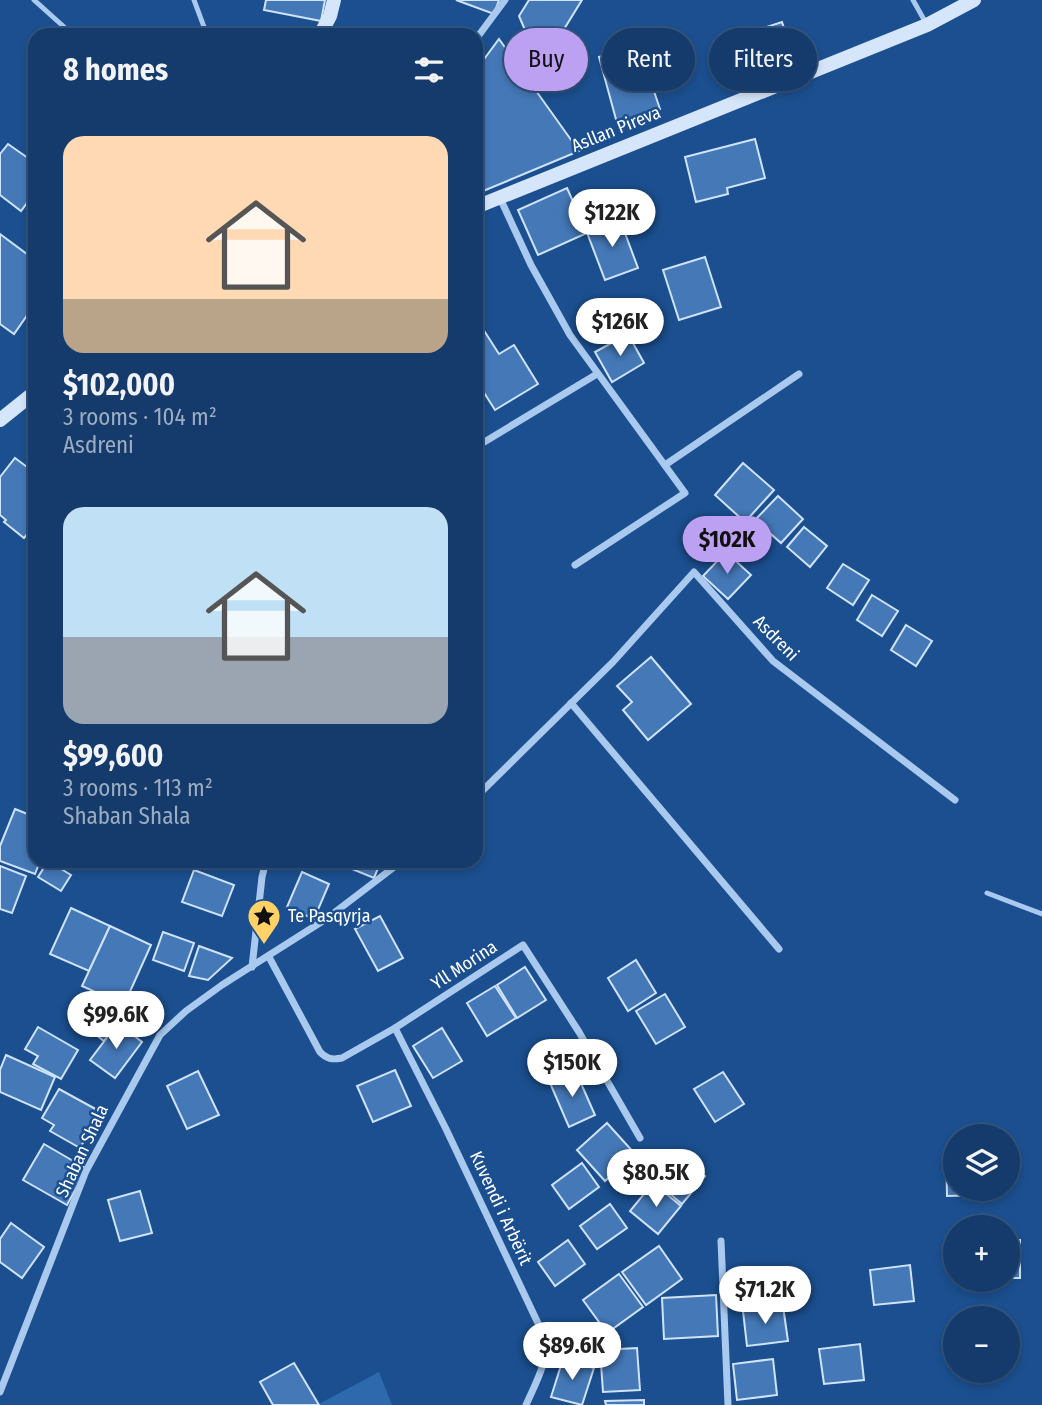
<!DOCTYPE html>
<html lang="en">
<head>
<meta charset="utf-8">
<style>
  :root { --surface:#143b6b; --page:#214673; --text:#f1f3f6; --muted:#9dadc1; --line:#33557e; --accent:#bca0f2 }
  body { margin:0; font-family:"Fira Sans Condensed",sans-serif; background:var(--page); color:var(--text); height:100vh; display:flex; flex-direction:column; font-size:26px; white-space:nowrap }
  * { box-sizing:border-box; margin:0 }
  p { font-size:23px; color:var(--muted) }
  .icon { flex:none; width:38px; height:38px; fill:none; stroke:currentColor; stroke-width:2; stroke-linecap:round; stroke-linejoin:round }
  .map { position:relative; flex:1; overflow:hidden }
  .panel { position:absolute; left:28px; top:28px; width:455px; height:840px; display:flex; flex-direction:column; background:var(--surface); border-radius:21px; box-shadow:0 4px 10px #0003,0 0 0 2px var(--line) }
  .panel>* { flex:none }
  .banner { position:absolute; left:504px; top:28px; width:432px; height:63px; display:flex; gap:14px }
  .buttons { position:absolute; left:943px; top:1124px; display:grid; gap:14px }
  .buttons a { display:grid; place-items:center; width:77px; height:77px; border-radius:50%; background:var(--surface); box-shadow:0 4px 10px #0003,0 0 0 2px var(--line); font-size:35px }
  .price { position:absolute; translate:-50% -60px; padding:0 16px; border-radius:24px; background:#fff; color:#222; font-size:23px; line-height:46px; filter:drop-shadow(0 2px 4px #0008) }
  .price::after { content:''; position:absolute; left:50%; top:42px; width:21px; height:16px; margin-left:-10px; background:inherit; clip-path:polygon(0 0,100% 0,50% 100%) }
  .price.selected { background:var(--accent); color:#111 }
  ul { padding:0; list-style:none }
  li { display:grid; align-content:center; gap:14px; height:371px; padding:0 35px }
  li span { display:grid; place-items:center; height:217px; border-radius:21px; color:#555 }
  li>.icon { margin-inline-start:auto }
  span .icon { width:126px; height:126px; fill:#fffc; stroke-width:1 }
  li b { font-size:30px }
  h2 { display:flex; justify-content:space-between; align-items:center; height:84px; padding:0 35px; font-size:30px }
  .chip { padding:0 24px; border-radius:32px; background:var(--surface); box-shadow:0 4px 10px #0003,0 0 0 2px var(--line); font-size:24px; line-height:63px }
  .chip.selected { background:var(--accent); color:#111 }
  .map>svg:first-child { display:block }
  .green { fill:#2e69ad }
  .building { fill:#4478b7; stroke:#cfe3fa; stroke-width:2 }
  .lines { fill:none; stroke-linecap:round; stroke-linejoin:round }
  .lane { stroke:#a9c9ee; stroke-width:5 }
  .street { stroke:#a9c9ee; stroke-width:7 }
  .secondary { stroke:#d6e6fa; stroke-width:14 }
  .labels { text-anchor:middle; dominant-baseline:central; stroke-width:5; stroke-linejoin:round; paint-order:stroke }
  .street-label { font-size:18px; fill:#fff; stroke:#1b4f8f }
  .poi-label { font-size:18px; fill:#fff; stroke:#1b4f8f; text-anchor:start }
</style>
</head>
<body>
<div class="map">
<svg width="1042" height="1405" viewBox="0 0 1042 1405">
  <rect width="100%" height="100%" fill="#1b4f8f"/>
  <polygon class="green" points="379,1372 392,1405 317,1405"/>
  <g class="building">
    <polygon points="266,0 325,0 321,21 264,10"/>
    <polygon points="456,0 499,0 494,14"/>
    <polygon points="529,0 582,0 548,55 531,44 519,16"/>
    <polygon points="782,22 796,65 742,82 735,59 757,52 751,32"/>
    <polygon points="499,39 579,151 476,194 476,70"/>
    <polygon points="638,44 660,109 617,123 599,57"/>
    <polygon points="755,139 765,178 727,188 728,194 696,202 685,157"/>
    <polygon points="8,144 35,163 35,192 21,211 0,195 0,154"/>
    <polygon points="567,188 587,233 538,255 518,210"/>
    <polygon points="619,217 638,268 605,280 586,230"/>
    <polygon points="0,234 35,260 35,304 14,334 0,324"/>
    <polygon points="705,257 721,307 679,320 663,270"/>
    <polygon points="476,318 499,354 514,345 538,384 495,410 476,380"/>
    <polygon points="628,334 644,363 612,382 595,352"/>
    <polygon points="15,458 35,473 35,525 24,538 4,522 6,520 0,515 0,477"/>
    <polygon points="743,463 774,490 745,522 715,495"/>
    <polygon points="778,496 803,519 781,543 755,520"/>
    <polygon points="804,527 827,546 810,567 787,547"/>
    <polygon points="726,552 751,575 728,599 703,576"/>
    <polygon points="843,564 869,580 853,605 827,588"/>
    <polygon points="872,595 898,611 882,636 857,620"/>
    <polygon points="906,625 932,641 916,666 891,650"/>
    <polygon points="651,657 691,704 648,740 623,710 632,702 617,686"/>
    <polygon points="15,809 35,817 35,861 40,861 35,874 0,861 0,846"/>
    <polygon points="48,861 71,875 61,891 38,877"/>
    <polygon points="349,861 381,861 374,878 347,867"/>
    <polygon points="0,866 26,876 12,913 0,909"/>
    <polygon points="194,870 234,885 222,916 182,902"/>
    <polygon points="302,872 329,884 314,919 287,907"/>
    <polygon points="71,908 110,926 89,971 50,954"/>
    <polygon points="380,916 403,958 378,971 355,929"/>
    <polygon points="110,926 151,945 124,1005 82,986"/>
    <polygon points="163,932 194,943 184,971 153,960"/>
    <polygon points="199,946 232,958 208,980 189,976"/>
    <polygon points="636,960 656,993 628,1011 608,978"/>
    <polygon points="525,967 546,1000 517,1018 497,985"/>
    <polygon points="495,986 516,1018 487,1036 467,1003"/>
    <polygon points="665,994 685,1027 656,1044 636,1011"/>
    <polygon points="83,997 118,1023 104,1041 69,1014"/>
    <polygon points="118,1023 142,1042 115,1078 90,1060"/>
    <polygon points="38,1027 78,1050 61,1079 33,1064 38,1056 25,1049"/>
    <polygon points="442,1028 462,1061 433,1078 413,1046"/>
    <polygon points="6,1055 55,1077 41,1110 0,1092 0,1070"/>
    <polygon points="395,1070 411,1106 373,1122 357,1086"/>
    <polygon points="198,1071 219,1115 187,1129 167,1086"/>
    <polygon points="576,1072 595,1115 569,1127 550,1083"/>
    <polygon points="723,1072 744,1104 715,1122 694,1089"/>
    <polygon points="59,1089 101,1112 80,1148 50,1131 54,1125 42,1118"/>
    <polygon points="607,1123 635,1154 605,1181 577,1150"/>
    <polygon points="44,1144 87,1169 67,1205 23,1180"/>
    <polygon points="946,1148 956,1148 956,1188 989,1188 989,1195 947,1196"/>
    <polygon points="678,1153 705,1176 682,1204 655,1181"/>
    <polygon points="582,1163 599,1187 569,1209 552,1185"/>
    <polygon points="653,1183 681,1206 658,1234 630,1211"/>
    <polygon points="140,1191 152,1233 120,1241 108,1200"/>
    <polygon points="610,1204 627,1228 597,1249 580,1226"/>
    <polygon points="11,1223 44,1247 22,1278 0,1262 0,1239"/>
    <polygon points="568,1240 585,1264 555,1286 538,1262"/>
    <rect x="1008" y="1240" width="12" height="38"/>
    <polygon points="659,1246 682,1279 646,1305 622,1272"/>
    <polygon points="910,1265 914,1301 874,1305 870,1270"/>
    <polygon points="619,1274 643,1307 607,1333 583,1300"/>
    <polygon points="716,1295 718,1336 664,1339 662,1298"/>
    <polygon points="783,1306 788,1341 747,1346 743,1311"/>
    <polygon points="860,1344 864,1380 824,1384 819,1349"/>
    <polygon points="637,1348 640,1390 603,1392 600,1350"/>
    <polygon points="563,1359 594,1368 582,1405 551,1397"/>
    <polygon points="773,1359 777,1395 737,1400 733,1364"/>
    <polygon points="294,1363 319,1405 273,1405 260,1382"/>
    <polygon points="644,1400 644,1405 606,1405 605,1401"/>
  </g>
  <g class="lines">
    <g class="lane">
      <polyline points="34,0 73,35"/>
      <polyline points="194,0 207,35"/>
      <polyline points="913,0 927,25"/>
      <polyline points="987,893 1042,914"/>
    </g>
    <g class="street">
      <polyline points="476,39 505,0"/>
      <polyline points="500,198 531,265 570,335 685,493 575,565"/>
      <polyline points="476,447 597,374"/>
      <polyline points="665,465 799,374"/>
      <polyline points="571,703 779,949"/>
      <polyline points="476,797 613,662 694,572 773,661 955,800"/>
      <path d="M269,957L320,1052C327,1059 332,1060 342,1058L395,1028L523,945L579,1032L640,1138"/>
      <polyline points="252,967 262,877 266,861"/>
      <path d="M395,1028L446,1129L545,1338C549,1361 535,1384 526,1405"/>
      <polyline points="721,1241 728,1405"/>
      <polyline points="0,1392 86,1171 160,1035 186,1011 222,985 326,919 402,861"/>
    </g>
    <g class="secondary">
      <polyline points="320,35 330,16 334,0"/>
      <polyline points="476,207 927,25 974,0"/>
      <polyline points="0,420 35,392"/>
    </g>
  </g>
  <defs>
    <symbol id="sight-pin" viewBox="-11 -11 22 30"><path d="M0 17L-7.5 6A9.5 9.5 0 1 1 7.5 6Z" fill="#ffd166" stroke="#1b4f8f"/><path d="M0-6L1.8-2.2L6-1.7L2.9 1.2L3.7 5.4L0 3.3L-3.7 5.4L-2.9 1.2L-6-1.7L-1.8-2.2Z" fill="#111"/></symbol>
  </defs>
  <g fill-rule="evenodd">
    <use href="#sight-pin" x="245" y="897" width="38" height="52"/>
  </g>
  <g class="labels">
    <g class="street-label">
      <text transform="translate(616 129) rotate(-22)">Asllan Pireva</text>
      <text transform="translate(776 638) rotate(45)">Asdreni</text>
      <text transform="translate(464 965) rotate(-33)">Yll Morina</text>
      <text transform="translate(82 1151) rotate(-65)">Shaban Shala</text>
      <text transform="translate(501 1208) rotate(65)">Kuvendi i Arbërit</text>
    </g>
    <g class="poi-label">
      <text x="288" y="916">Te Pasqyrja</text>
    </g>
  </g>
</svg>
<div class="buttons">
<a><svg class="icon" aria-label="layers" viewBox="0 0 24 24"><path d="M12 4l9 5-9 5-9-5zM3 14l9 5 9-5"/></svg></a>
<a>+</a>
<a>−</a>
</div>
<b class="price" style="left:612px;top:249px">$122K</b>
<b class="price" style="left:620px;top:358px">$126K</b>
<b class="price selected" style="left:727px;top:576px">$102K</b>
<b class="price" style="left:116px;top:1051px">$99.6K</b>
<b class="price" style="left:572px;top:1099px">$150K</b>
<b class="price" style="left:656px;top:1209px">$80.5K</b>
<b class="price" style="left:765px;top:1326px">$71.2K</b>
<b class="price" style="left:572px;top:1382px">$89.6K</b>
<div class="banner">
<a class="chip selected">Buy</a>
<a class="chip">Rent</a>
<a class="chip">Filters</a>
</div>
<section class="panel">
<h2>8 homes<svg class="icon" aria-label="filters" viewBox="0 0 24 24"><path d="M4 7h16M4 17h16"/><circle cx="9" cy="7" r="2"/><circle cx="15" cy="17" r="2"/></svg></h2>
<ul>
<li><span style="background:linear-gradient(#ffd9b3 75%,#b9a48a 0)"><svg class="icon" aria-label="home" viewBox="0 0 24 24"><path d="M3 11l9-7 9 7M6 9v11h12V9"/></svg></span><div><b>$102,000</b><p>3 rooms · 104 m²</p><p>Asdreni</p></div></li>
<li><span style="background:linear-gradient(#bfe0f5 60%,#9aa5b1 0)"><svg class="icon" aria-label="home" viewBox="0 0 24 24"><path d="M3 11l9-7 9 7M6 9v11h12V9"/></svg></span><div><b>$99,600</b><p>3 rooms · 113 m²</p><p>Shaban Shala</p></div></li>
</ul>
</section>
</div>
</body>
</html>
